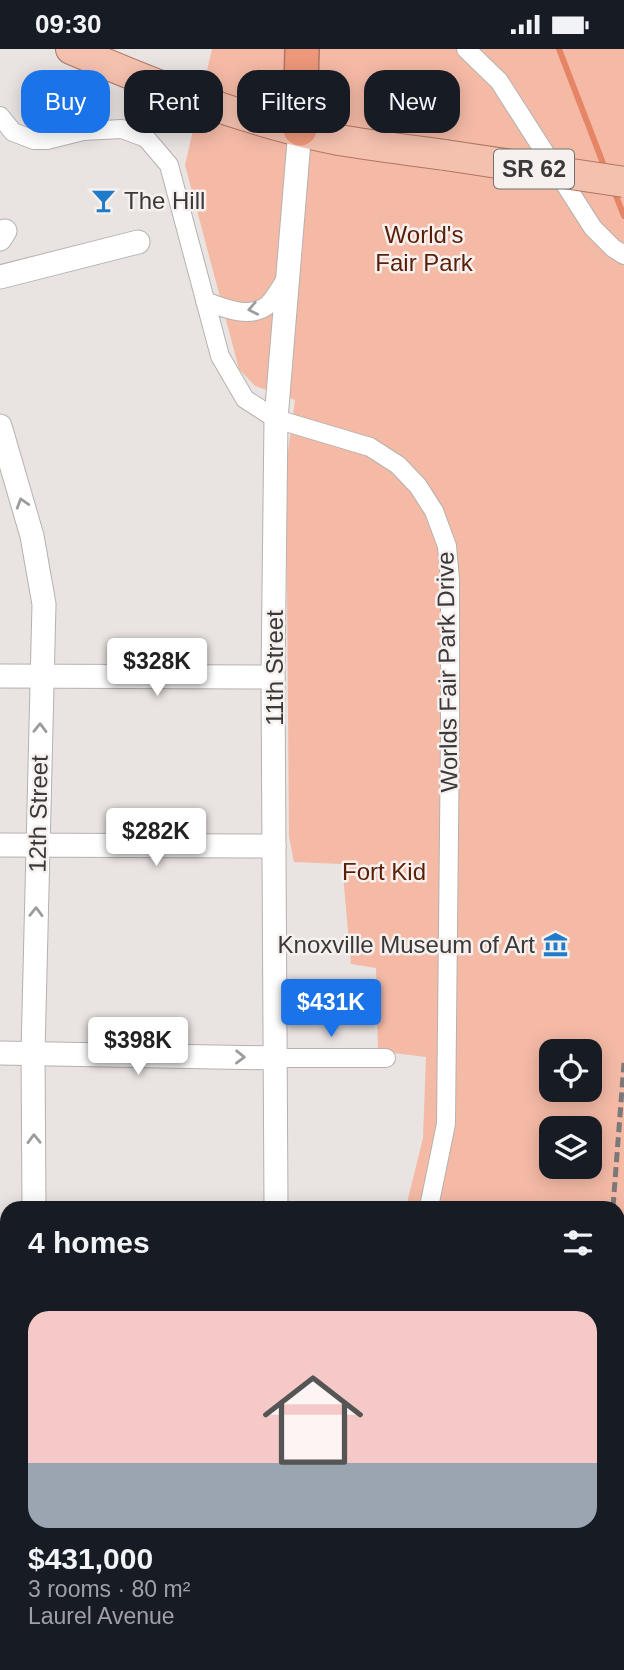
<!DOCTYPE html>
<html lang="en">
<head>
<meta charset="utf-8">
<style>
  :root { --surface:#171b24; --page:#20242c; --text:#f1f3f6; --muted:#9ea1a6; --accent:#1a73e8 }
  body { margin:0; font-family:Helvetica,sans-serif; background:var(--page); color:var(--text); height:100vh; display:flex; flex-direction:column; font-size:26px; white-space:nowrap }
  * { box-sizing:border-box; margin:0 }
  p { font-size:23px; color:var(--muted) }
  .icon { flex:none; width:38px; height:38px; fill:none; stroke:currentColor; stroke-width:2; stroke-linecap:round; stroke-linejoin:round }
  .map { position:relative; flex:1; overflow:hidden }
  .sheet { position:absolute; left:0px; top:1152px; width:625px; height:471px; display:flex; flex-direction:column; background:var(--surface); border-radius:21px 21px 0 0; box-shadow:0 4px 18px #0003 }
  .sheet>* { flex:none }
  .guide { position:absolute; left:21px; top:21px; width:583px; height:63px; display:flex; gap:14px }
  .buttons { position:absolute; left:539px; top:990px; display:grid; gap:14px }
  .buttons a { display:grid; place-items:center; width:63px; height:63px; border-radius:14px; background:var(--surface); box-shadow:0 4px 18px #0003; font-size:35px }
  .price { position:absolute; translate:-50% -60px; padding:0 16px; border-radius:7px; background:#fff; color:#222; font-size:23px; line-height:46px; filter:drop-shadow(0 2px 4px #0008) }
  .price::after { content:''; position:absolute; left:50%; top:42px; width:21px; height:16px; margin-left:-10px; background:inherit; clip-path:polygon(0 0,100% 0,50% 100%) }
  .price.on { background:var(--accent); color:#fff }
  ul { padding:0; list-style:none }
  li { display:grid; align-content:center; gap:14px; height:371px; padding:0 28px }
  li span { display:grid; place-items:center; height:217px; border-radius:21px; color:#555 }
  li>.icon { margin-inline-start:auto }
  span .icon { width:126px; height:126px; fill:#fffc; stroke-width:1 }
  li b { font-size:30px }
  h2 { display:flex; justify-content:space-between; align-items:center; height:84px; padding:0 28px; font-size:30px }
  .chip { padding:0 24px; border-radius:21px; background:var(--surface); box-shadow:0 4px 18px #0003; font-size:24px; line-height:63px }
  .chip.on { background:var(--accent); color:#fff }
  .status { display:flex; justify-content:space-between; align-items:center; height:49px; padding:0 35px; background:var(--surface); direction:ltr }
  .status svg { height:19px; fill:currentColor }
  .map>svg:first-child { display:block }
  .green { fill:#f5baa6; fill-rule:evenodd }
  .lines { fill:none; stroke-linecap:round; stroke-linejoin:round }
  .stream { stroke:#e58565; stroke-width:6 }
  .minor-casing { stroke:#b6b1af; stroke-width:20 }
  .tertiary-casing { stroke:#b6b1af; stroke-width:25 }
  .primary-casing { stroke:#af7663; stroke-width:32 }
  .motorway-casing { stroke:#af7663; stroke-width:36 }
  .minor { stroke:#fff; stroke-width:18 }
  .tertiary { stroke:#fff; stroke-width:23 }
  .primary { stroke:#f5c1af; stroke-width:30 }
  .motorway { stroke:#ee977a; stroke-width:33 }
  .rail { stroke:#7e7979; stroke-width:5; stroke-dasharray:10 5; stroke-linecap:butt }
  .primary-bridge-casing { stroke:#af7663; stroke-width:32; stroke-linecap:butt }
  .primary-bridge { stroke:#f5c1af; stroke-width:30 }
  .oneway { stroke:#9d9c9c }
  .labels { text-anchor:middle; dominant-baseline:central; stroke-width:5; stroke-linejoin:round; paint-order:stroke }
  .shield { fill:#f6f1ef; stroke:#73706f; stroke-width:2 }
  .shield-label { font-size:23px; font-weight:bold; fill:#3b3838 }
  .poi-label { font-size:24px; fill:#3b3838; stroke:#f6f1ef; text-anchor:start }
  .park-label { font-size:24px; fill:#5b1f08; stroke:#f6f1ef }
  .street-label { font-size:24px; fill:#3b3838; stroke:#f6f1ef }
</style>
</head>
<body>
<div class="status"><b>09:30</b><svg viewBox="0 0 49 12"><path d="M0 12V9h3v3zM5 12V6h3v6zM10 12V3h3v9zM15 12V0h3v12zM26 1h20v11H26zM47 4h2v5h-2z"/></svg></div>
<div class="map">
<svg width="624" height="1621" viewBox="0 0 624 1621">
  <rect width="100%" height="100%" fill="#e9e3e1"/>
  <path class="green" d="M212,0H624V1621H299V1615H618V1158H406L423,1089L426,1008L378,1002L376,919L351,915L342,815L294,813L289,787L286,418L295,351L255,337L239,320L185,116ZM551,1003H590V1041H551ZM551,1080H590V1118H551Z"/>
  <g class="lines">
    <g class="stream">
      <polyline points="559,0 606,122"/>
      <polyline points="614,142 624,167"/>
    </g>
    <defs>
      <g id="minor">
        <polyline points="466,0 499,32 593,179 613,199 624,206"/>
        <polyline points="0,67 13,83 34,91 47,91 83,82 122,80 146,89 169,116 220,307 245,350 276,370 370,398 398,416 418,437 434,462 447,497 450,531 450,685 446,1075 429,1158"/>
        <path d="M205,252C223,259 252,271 269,255C276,247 282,236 288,227"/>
        <polyline points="276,1009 386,1009"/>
        <polyline points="618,1318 624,1313"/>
        <polyline points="26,1621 27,1615"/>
      </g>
      <g id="tertiary">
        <polyline points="0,190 5,182"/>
        <polyline points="0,228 138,193"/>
        <polyline points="0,377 32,487 44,555 33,1004 34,1158"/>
        <polyline points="0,627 273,628"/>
        <polyline points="0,796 274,797"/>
        <polyline points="0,1004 276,1009"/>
        <polyline points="276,1158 273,628 276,370 300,80"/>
        <polyline points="0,1221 7,1221"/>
        <polyline points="618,1231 624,1231"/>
        <polyline points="0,1492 7,1492"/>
        <polyline points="280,1621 280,1615"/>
      </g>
      <path id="primary" d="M71,0C157,37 247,73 339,91C374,97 410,101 445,106"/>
      <polyline id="motorway" points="300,80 302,0"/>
    </defs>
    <use href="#minor" class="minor-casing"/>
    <use href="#tertiary" class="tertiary-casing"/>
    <use href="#primary" class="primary-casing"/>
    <use href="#motorway" class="motorway-casing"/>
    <use href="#minor" class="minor"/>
    <use href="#tertiary" class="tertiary"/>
    <use href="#primary" class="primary"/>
    <use href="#motorway" class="motorway"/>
    <g class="rail">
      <polyline points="613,1158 624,1014"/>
      <polyline points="579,1621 580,1615"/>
    </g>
    <defs>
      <polyline id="primary-bridge" points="445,106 624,133"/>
    </defs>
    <use href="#primary-bridge" class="primary-bridge-casing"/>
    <use href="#primary-bridge" class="primary-bridge"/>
  </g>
  <defs><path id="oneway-chevron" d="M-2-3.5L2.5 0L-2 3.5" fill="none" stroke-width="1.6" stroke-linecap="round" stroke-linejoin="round" transform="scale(1.75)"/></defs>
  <g class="oneway">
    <use href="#oneway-chevron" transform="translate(253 260) rotate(169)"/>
    <use href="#oneway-chevron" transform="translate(22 454) rotate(-107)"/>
    <use href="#oneway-chevron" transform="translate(40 679) rotate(-89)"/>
    <use href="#oneway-chevron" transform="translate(36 863) rotate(-89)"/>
    <use href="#oneway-chevron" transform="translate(240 1008) rotate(1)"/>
    <use href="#oneway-chevron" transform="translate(34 1090) rotate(-91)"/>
  </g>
  <defs>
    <symbol id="bar-bare" viewBox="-9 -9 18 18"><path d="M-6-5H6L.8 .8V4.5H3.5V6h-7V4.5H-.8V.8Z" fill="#207cc9" stroke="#f6f1ef" stroke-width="2.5" paint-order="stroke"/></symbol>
    <symbol id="museum-bare" viewBox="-9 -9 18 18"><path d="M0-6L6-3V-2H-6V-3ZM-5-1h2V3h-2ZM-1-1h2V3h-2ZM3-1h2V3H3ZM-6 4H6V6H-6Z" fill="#207cc9" stroke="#f6f1ef" stroke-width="2.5" paint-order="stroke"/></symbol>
  </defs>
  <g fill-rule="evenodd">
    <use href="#bar-bare" x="86" y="134" width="35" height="35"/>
    <use href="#museum-bare" x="538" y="878" width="35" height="35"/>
  </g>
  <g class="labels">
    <rect class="shield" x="494" y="100.5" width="80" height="39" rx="5"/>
    <g class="shield-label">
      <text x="534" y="120">SR 62</text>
    </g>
    <g class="poi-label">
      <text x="124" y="151">The Hill</text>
      <text x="535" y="895" text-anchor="end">Knoxville Museum of Art</text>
    </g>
    <g class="park-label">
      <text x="424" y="185">World's<tspan x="424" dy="28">Fair Park</tspan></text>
      <text x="384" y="822">Fort Kid</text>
    </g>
    <g class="street-label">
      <text transform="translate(274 619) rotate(-90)">11th Street</text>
      <text transform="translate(447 623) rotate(-91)">Worlds Fair Park Drive</text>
      <text transform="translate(38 765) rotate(-89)">12th Street</text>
    </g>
  </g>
</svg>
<div class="buttons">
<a><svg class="icon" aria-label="locate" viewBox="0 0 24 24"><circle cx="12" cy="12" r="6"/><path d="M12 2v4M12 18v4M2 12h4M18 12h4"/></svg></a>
<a><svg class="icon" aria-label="layers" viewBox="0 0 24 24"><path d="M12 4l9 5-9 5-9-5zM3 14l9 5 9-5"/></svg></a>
</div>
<b class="price" style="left:157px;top:649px">$328K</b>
<b class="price" style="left:156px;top:819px">$282K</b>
<b class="price on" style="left:331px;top:990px">$431K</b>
<b class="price" style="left:138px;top:1028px">$398K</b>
<div class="guide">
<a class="chip on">Buy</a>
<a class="chip">Rent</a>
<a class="chip">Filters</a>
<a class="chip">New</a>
</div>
<section class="sheet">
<h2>4 homes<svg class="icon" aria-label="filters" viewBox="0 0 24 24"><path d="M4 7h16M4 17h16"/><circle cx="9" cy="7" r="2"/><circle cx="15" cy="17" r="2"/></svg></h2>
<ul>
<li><span style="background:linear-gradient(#f6c9c9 70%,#9aa5b1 0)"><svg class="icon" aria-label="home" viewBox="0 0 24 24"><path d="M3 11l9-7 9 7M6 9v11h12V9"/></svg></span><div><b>$431,000</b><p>3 rooms · 80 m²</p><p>Laurel Avenue</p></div></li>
</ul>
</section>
</div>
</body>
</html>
